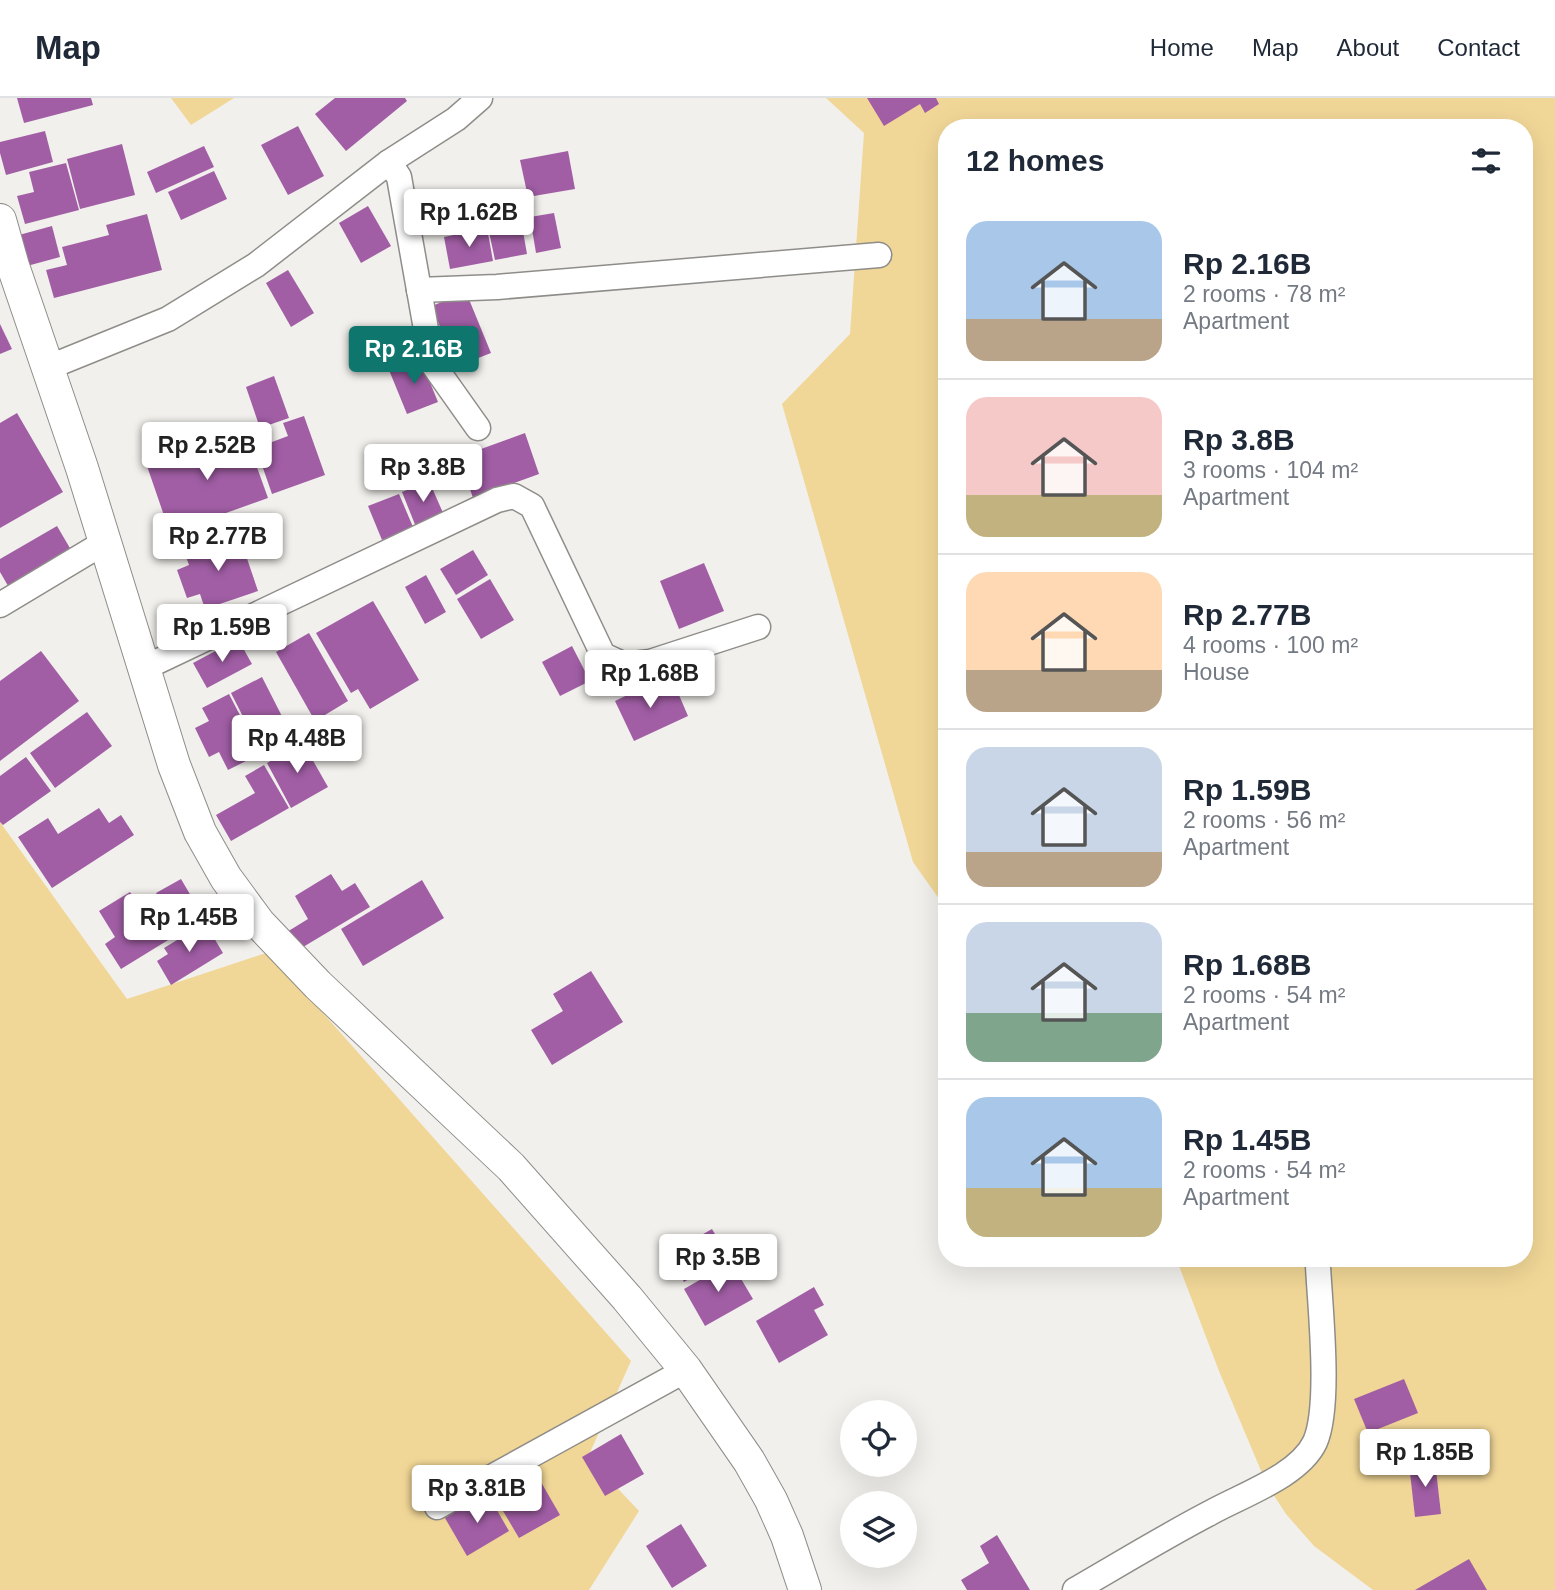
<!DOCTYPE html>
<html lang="en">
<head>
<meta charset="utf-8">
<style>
  :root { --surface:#fff; --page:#f6f6f7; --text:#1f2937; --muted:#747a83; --line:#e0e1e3; --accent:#0f766e }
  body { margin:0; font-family:Arial,sans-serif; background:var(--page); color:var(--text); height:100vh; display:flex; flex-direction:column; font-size:26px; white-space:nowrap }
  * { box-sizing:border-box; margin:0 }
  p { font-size:23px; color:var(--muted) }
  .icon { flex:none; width:38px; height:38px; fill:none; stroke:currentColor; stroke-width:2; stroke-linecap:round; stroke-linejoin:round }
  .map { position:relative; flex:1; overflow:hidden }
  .side { position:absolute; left:938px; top:21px; width:595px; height:1148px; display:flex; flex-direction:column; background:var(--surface); border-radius:28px; box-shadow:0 7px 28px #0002 }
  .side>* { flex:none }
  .tools { position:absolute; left:840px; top:1302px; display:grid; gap:14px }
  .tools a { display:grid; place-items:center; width:77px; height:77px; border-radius:50%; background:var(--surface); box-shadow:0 7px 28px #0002; font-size:35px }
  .price { position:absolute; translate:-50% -60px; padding:0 16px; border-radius:7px; background:#fff; color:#222; font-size:23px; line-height:46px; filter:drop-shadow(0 2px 4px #0008) }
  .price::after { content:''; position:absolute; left:50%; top:42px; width:21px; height:16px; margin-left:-10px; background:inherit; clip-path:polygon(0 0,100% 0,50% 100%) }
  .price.active { background:var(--accent); color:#fff }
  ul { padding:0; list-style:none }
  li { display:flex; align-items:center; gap:21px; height:175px; padding:0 28px }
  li+li { border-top:2px solid var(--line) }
  li span { display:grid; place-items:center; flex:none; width:196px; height:140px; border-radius:21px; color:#555 }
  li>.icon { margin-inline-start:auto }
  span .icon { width:84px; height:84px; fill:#fffc; stroke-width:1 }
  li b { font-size:30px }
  h2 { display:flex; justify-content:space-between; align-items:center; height:84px; padding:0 28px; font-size:30px }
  header { display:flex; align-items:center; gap:42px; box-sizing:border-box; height:98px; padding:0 35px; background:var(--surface); border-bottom:2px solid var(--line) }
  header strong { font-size:33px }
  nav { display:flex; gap:38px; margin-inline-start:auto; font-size:24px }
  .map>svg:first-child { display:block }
  .green { fill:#f1d797 }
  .building { fill:#a15ea5 }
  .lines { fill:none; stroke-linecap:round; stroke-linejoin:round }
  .minor-casing { stroke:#8f8d89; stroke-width:27 }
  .tertiary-casing { stroke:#8f8d89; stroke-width:34 }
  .minor { stroke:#fff; stroke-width:24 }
  .tertiary { stroke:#fff; stroke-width:32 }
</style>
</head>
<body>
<header>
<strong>Map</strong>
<nav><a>Home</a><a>Map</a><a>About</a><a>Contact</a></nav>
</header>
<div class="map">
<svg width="1555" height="1492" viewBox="0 0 1555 1492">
  <rect width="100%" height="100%" fill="#f1f0ec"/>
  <g class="green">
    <polygon points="171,0 234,0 191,27"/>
    <polygon points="826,0 1555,0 1555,1492 1373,1492 1314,1448 1286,1416 1267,1387 1219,1273 1176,1160 1524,1160 1524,30 947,30 947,812 913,764 782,306 850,236 864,35"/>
    <polygon points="0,724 127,901 269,854 631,1263 588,1359 639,1413 589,1492 0,1492"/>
  </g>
  <g class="building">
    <polygon points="17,0 91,0 93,7 24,25"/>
    <polygon points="335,0 405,0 407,3 346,53 315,16"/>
    <polygon points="867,0 936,0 939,6 925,15 920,6 884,28"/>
    <polygon points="1235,21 1237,30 1198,30 1198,29"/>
    <polygon points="298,28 324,78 288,97 261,47"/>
    <polygon points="45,33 53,64 6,77 0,55 0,44"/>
    <polygon points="122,46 135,97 80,111 67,61"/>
    <polygon points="204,48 214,69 156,95 147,74"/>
    <polygon points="568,53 575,91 528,99 520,62"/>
    <polygon points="66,65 79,112 25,126 17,98 34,94 29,74"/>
    <polygon points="214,73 227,101 181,122 168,94"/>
    <polygon points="368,108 391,148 361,165 339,125"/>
    <polygon points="554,115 561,150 536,155 530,119"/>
    <polygon points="147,116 162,172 54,200 46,172 67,167 62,149 109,137 106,127"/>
    <polygon points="521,122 527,156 495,162 488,129"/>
    <polygon points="52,128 60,159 27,168 19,137"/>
    <polygon points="487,130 493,163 450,171 444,139"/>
    <polygon points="288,172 314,215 291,229 266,185"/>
    <polygon points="466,194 491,255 445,273 433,243 444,239 432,208"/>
    <polygon points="0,226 12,251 0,256"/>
    <polygon points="420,260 438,304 407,316 389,272"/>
    <polygon points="274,278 289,320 260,330 246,289"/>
    <polygon points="17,315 63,394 0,430 0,325"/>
    <polygon points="304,318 325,377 272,396 256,350 288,338 283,325"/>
    <polygon points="244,333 268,400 170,435 147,368"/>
    <polygon points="525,335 539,376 473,400 459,359"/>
    <polygon points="429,383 444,417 416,429 402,394"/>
    <polygon points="399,396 413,429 382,442 368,408"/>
    <polygon points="57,428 74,457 11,493 0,474 0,461"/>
    <polygon points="239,437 258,493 205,511 200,496 187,500 177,472 189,467 185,456"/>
    <polygon points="473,452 488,477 456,497 440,471"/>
    <polygon points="704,465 724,513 679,531 660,483"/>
    <polygon points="426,477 446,514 425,526 405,489"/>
    <polygon points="490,481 514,522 481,541 457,501"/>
    <polygon points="373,503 419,582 370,611 358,591 351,595 316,535"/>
    <polygon points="309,535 348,603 315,623 276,554"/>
    <polygon points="238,541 252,566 207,590 193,565"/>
    <polygon points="572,548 590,583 560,598 542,564"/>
    <polygon points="41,553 79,603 0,663 0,583"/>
    <polygon points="262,579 291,636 260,652 231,595"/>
    <polygon points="654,584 660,597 676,590 688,618 634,643 615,603"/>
    <polygon points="229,596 260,656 228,672 219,654 209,659 195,630 209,623 202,610"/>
    <polygon points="87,614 112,648 55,690 30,655"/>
    <polygon points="303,645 328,689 291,710 267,665"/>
    <polygon points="26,659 51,693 3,727 0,724 0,678"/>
    <polygon points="264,667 289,710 231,743 216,717 255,695 245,678"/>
    <polygon points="99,710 109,725 121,717 134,737 52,790 18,739 48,720 58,736"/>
    <polygon points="331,776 342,793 355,785 370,809 293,855 282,837 308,821 295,798"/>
    <polygon points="181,781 204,820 121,871 105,846 115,839 99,813 130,794 144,815 162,804 156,795"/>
    <polygon points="422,782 444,820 363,868 341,831"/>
    <polygon points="205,825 223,855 171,887 157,863 168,856 164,850"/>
    <polygon points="591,873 623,924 552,967 531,932 563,913 553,896"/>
    <polygon points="712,1131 728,1158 684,1184 668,1156"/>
    <polygon points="731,1164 753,1201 705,1228 684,1191"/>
    <polygon points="814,1189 824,1207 814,1212 828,1237 779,1265 756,1223"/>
    <polygon points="1404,1281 1418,1315 1368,1335 1354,1301"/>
    <polygon points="621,1336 644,1376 605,1398 582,1359"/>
    <polygon points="1435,1363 1441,1416 1415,1419 1409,1366"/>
    <polygon points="534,1372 560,1417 519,1440 493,1396"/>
    <polygon points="487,1395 509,1433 467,1458 445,1420"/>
    <polygon points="681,1426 707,1468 672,1490 646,1448"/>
    <polygon points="997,1437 1030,1492 967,1492 961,1482 989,1465 980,1448"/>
    <polygon points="1469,1461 1487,1492 1415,1492"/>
  </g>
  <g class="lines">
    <defs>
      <g id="minor">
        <polyline points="389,64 456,21 480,0"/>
        <polyline points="419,192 497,189 879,157"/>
        <polyline points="47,270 168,221 256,167 389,64 399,79 432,265 478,330"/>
        <polyline points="0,507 105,444"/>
        <polyline points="144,570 497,402 514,398 532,408 603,557 625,567 650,564 758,529"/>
        <polyline points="437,1409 686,1272"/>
        <path d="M1075,1492C1120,1466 1164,1439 1210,1415C1242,1397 1299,1378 1315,1344C1331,1308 1320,1209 1318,1168"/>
      </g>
      <polyline id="tertiary" points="0,122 13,168 82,370 174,667 200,734 226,780 259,825 318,887 511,1069 627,1200 686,1272 749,1363 771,1402 787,1438 805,1492"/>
    </defs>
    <use href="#minor" class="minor-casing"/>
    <use href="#tertiary" class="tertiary-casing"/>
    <use href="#minor" class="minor"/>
    <use href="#tertiary" class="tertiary"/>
  </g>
</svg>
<div class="tools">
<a><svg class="icon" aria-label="locate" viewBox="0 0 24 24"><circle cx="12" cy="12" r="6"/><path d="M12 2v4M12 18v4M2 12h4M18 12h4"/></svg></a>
<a><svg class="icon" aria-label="layers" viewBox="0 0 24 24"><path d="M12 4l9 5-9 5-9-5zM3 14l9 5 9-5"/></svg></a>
</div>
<b class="price" style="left:469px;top:151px">Rp 1.62B</b>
<b class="price active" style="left:414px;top:288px">Rp 2.16B</b>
<b class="price" style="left:207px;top:384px">Rp 2.52B</b>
<b class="price" style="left:423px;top:406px">Rp 3.8B</b>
<b class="price" style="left:218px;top:475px">Rp 2.77B</b>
<b class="price" style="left:222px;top:566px">Rp 1.59B</b>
<b class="price" style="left:650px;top:612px">Rp 1.68B</b>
<b class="price" style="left:297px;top:677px">Rp 4.48B</b>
<b class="price" style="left:189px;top:856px">Rp 1.45B</b>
<b class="price" style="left:718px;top:1196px">Rp 3.5B</b>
<b class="price" style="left:1425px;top:1391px">Rp 1.85B</b>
<b class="price" style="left:477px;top:1427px">Rp 3.81B</b>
<section class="side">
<h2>12 homes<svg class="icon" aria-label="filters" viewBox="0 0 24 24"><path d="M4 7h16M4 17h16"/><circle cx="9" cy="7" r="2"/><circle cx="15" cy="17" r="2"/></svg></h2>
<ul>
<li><span style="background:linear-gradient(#a9c7e8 70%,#b9a48a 0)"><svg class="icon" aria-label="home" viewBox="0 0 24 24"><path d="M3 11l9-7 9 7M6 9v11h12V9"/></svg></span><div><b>Rp 2.16B</b><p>2 rooms · 78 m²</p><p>Apartment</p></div></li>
<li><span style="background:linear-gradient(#f6c9c9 70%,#c2b280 0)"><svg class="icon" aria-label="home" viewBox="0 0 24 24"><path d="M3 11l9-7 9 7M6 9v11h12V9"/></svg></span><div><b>Rp 3.8B</b><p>3 rooms · 104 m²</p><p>Apartment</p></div></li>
<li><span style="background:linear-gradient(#ffd9b3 70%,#b9a48a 0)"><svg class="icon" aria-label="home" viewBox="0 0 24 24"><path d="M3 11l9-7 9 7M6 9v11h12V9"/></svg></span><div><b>Rp 2.77B</b><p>4 rooms · 100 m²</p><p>House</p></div></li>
<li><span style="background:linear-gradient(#c9d6e8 75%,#b9a48a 0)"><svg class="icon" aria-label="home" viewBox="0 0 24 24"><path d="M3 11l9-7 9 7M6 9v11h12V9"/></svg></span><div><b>Rp 1.59B</b><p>2 rooms · 56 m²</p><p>Apartment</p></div></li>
<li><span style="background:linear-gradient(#c9d6e8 65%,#7fa58c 0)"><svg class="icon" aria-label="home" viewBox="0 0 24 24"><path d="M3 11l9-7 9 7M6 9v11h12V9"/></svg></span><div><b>Rp 1.68B</b><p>2 rooms · 54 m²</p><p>Apartment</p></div></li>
<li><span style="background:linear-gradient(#a9c7e8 65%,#c2b280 0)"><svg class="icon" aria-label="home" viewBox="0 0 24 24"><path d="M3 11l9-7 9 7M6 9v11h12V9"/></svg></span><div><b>Rp 1.45B</b><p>2 rooms · 54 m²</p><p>Apartment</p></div></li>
</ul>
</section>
</div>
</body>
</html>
